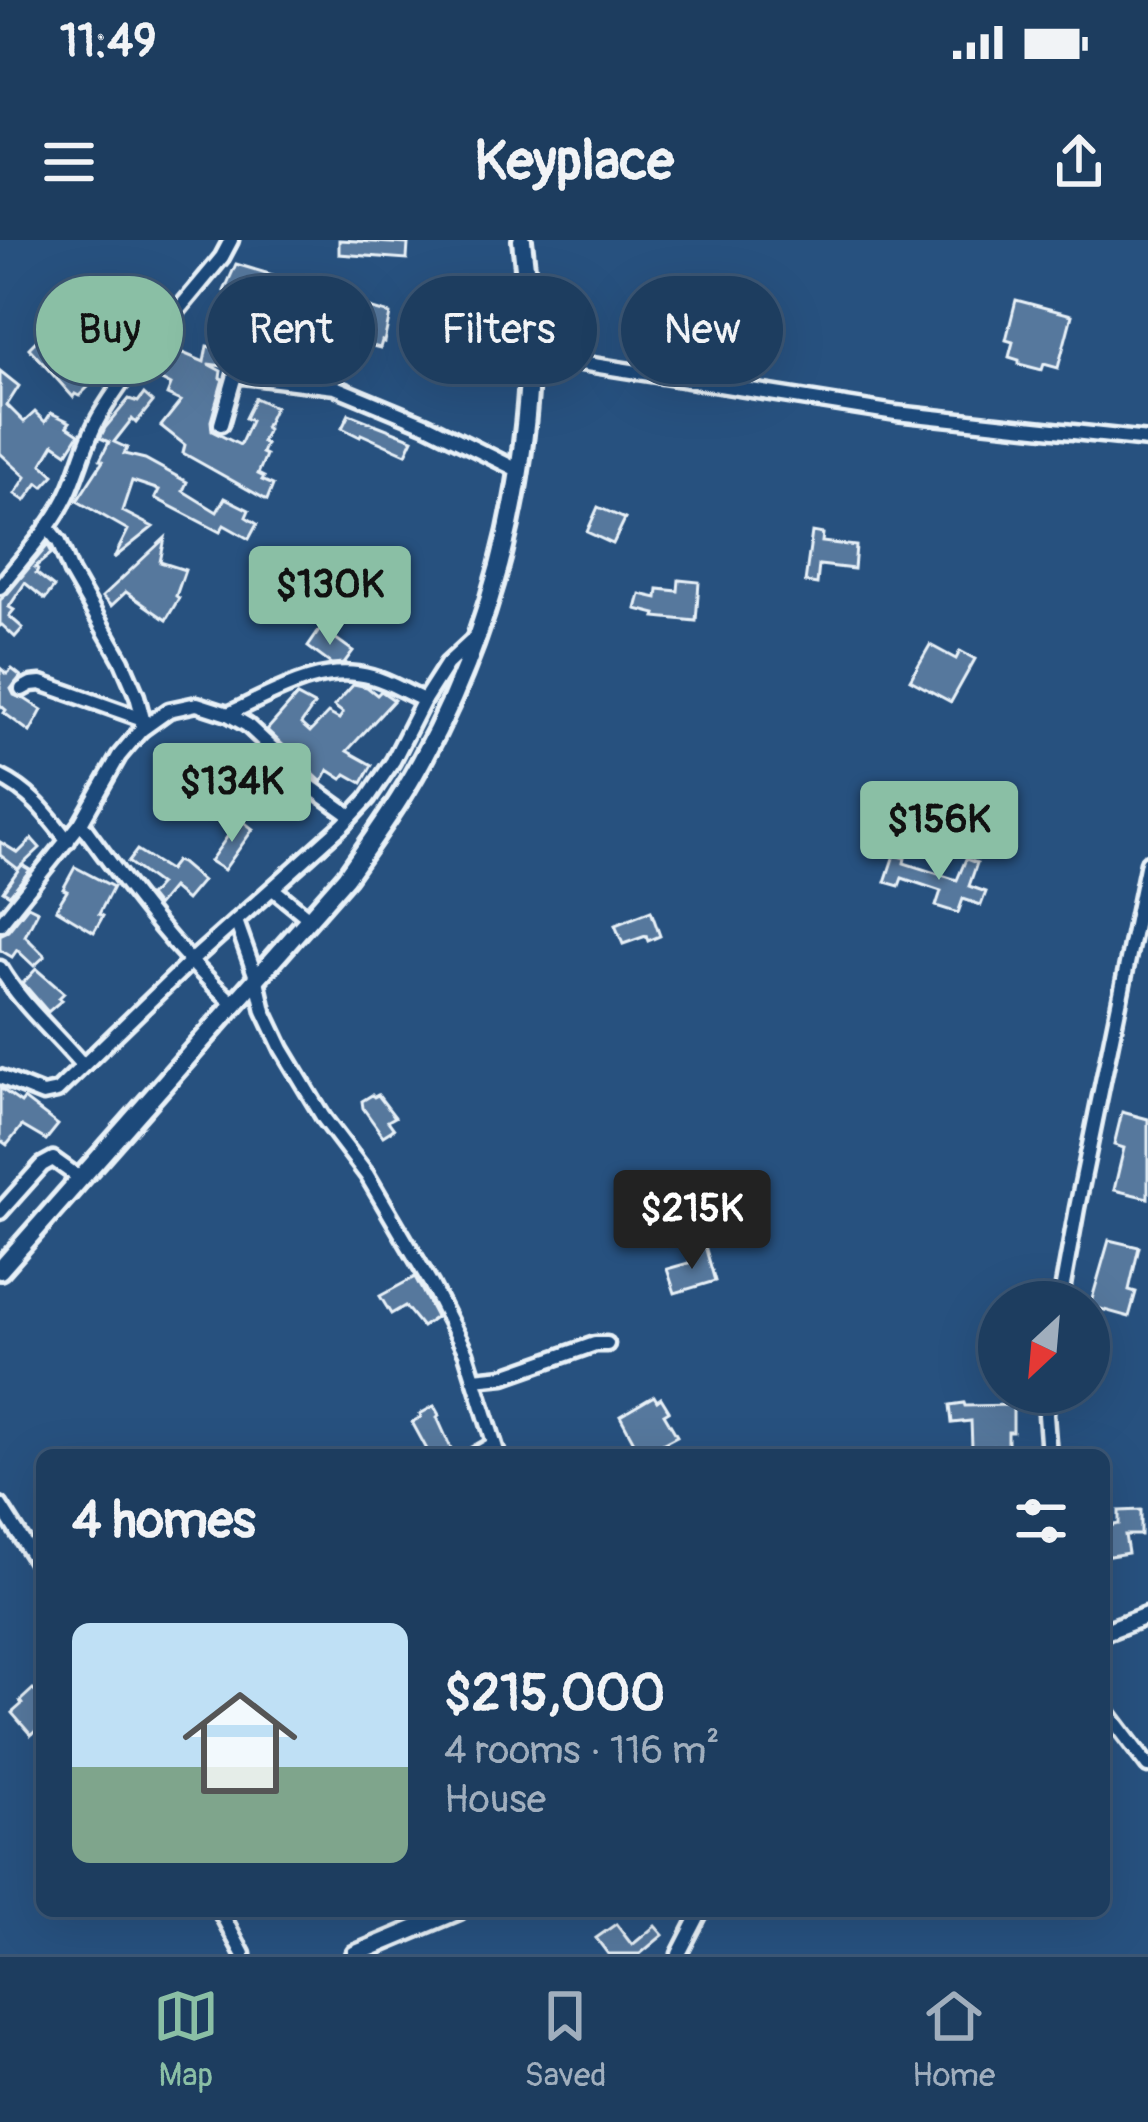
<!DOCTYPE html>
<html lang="en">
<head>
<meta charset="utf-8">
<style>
  :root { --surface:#1d3d5f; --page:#2a4868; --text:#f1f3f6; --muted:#a0aebd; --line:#3b5674; --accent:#8abfa5 }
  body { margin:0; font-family:Pangolin,sans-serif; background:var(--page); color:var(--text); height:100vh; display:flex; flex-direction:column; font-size:45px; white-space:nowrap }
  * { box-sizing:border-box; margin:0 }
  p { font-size:39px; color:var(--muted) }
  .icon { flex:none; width:66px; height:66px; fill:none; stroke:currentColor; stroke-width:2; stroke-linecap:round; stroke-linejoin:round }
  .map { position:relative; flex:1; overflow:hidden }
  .side { position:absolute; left:36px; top:1209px; width:1074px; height:468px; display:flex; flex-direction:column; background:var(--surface); border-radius:18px; box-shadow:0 12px 48px #0002,0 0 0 3px var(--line) }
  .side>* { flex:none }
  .banner { position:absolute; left:36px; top:36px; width:1077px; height:108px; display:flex; gap:24px }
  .needle { width:78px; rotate:206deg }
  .buttons { position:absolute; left:978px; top:1041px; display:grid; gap:24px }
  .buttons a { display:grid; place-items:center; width:132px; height:132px; border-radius:50%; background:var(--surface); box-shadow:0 12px 48px #0002,0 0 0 3px var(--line); font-size:60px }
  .price { position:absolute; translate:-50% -102px; padding:0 27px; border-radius:12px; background:var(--accent); color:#111; font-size:39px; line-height:78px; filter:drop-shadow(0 3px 6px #0008) }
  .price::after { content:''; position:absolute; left:50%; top:72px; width:36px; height:27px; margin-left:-18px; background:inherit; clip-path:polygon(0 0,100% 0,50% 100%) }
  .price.active { background:#222; color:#fff }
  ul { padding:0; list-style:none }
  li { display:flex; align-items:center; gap:36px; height:300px; padding:0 36px }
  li+li { border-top:3px solid var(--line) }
  li span { display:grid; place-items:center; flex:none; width:336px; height:240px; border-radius:18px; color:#555 }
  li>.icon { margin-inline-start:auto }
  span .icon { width:144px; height:144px; fill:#fffc; stroke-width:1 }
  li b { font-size:51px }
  h2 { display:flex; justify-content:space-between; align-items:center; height:144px; padding:0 36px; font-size:51px }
  .pill { padding:0 42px; border-radius:54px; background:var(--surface); box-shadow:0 12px 48px #0002,0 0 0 3px var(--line); font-size:42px; line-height:108px }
  .pill.active { background:var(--accent); color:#111 }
  .status { display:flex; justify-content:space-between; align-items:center; height:84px; padding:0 60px; background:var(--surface); direction:ltr }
  .status svg { height:33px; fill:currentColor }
  header { display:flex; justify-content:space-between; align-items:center; height:156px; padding:0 36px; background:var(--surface); font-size:54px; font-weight:700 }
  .menu { display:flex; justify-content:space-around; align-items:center; height:168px; border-top:3px solid var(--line); background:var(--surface); font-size:33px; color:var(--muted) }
  .menu a { display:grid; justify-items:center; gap:6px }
  .menu .active { color:var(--accent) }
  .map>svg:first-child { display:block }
  .building { fill:#57789d; stroke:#e8f1f8; stroke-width:3 }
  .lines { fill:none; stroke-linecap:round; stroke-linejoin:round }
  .minor-casing { stroke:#e8f1f8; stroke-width:21 }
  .tertiary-casing { stroke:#e8f1f8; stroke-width:24 }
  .secondary-casing { stroke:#e8f1f8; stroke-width:26 }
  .minor { stroke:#1f4a7a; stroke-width:12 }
  .tertiary { stroke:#1f4a7a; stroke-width:15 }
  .secondary { stroke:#1f4a7a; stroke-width:16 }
</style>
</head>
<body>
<div class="status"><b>11:49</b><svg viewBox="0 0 49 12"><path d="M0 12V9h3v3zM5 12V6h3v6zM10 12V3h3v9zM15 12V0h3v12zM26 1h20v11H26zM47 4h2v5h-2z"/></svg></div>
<header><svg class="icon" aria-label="menu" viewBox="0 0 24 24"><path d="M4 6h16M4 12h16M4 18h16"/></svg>Keyplace<svg class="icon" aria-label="share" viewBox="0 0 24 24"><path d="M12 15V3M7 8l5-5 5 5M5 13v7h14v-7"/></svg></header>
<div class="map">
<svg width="1148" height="1714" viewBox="0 0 1148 1714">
  <rect width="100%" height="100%" fill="#27517f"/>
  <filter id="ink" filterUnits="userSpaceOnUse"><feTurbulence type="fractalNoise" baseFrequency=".00833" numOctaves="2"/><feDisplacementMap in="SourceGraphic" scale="24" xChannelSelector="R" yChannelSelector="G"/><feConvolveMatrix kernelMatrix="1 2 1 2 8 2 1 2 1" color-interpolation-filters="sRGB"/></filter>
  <g filter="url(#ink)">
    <g class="building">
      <polygon points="339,0 408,4 407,19 339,14"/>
      <polygon points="236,24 273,35 265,60 262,60 249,91 226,80 236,56 224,51"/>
      <polygon points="1016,60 1072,75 1058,128 1044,124 1042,130 1019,124 1019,120 1009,117 1013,102 1006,100"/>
      <polygon points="369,68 390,74 384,102 382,101 380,108 360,103"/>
      <polygon points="40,97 59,117 74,106 89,124 97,116 109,126 79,156 75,154 73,157 29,108"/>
      <polygon points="207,106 226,111 223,126 208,124 221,131 220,138 223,139 211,181 212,191 240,205 251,181 245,178 255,158 275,167 265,188 268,189 262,202 266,204 262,213 266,215 258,234 264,237 262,240 273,245 267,260 183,213 185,205 161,186 181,161 167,155 171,145 152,135 157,125 168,131 178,111 204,122"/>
      <polygon points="0,131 19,146 7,165 24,182 35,172 45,182 51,173 70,182 67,186 79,194 67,213 54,204 42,224 54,235 43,247 38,243 25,261 15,254 26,237 0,213"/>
      <polygon points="144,154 153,162 136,183 132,179 114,202 127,208 124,214 145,219 187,242 183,251 217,272 225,258 249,270 246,277 257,284 249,299 224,285 220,292 155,258 159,250 132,241 122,271 153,287 114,318 128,290 77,261 103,221 100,220 109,202 100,198 105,188 129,159 138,162"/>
      <polygon points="349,174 413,199 406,214 361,194 360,197 342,188"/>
      <polygon points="598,267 625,279 613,304 587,292"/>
      <polygon points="812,292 823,294 822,302 856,306 854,329 819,325 817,344 805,342"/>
      <polygon points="165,298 160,322 185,330 176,356 179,358 166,380 126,352 111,366 102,357"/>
      <polygon points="48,305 52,313 35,327 38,329 36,333 54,347 45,359 25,343 9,367 14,370 9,376 23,388 15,397 2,385 0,386 0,360 8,353"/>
      <polygon points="679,340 699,342 696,381 655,377 656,374 636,369 640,354 657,358 658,349 678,351"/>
      <polygon points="321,388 353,411 344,423 331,424 308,407"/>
      <polygon points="930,405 956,419 960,411 975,419 951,462 910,440"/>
      <polygon points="0,428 7,434 12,429 21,436 11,449 14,455 25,459 42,470 30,492 4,473 6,470 0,465"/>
      <polygon points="354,444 367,447 377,455 381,451 394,460 347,511 372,525 362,543 346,534 342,539 328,530 322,542 267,490 297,456 314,465 301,484 310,492 328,473 339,479 343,473 334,466"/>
      <polygon points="234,518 241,523 243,521 281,554 277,558 241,537 213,570 203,562 212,550 209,547"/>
      <polygon points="240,579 253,589 224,630 210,621"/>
      <polygon points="32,599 40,608 22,625 30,630 10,655 3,651 21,626 18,629 0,615 0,602 18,613"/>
      <polygon points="137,610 169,630 176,621 181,623 202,641 186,660 172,648 157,666 149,656 159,645 128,622"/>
      <polygon points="894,615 905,618 904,623 957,640 966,619 977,623 969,646 986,652 981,665 963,659 958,673 936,666 941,651 902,638 899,646 885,642"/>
      <polygon points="75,627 113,647 99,674 103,676 94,692 56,669 67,651 63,649"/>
      <polygon points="28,666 38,671 25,696 45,716 34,726 17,710 12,717 0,710 0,695 8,691"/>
      <polygon points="651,671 660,696 648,701 646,696 623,704 615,685"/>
      <polygon points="36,729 64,753 59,758 62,760 48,772 23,743"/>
      <polygon points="0,848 21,863 24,859 58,885 46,900 22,886 7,905 0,900"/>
      <polygon points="372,855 374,857 378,855 395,877 388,881 394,889 383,896 363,868 362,861"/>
      <polygon points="1122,872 1148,879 1148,958 1114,950 1124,908 1114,905"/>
      <polygon points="1109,1000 1139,1007 1129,1050 1136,1052 1129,1077 1090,1066"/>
      <polygon points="705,1006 715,1041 675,1053 667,1029 692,1022 689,1011"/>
      <polygon points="415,1037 436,1077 422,1087 405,1066 391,1074 380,1056"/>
      <polygon points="654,1156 657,1161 661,1158 669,1171 664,1174 677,1196 641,1215 620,1176"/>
      <polygon points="964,1163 965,1166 1013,1165 1013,1192 1008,1192 1008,1206 972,1207 971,1181 952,1183 950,1165"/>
      <polygon points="434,1166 439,1175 437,1177 454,1215 430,1215 412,1182 421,1177 420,1174"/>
      <polygon points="1141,1270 1141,1295 1125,1295 1128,1313 1104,1317 1104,1287 1119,1284 1119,1271"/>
      <polygon points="42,1446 42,1485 31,1495 12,1473 22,1464 20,1461 33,1449 35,1451"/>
      <polygon points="616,1684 632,1705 655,1686 663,1695 640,1714 608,1714 596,1698"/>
    </g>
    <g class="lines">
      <defs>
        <g id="minor">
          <polyline points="530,115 896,173 1148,200"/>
          <polyline points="221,184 235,135 335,147 427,185 520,231"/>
          <path d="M0,347C24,315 54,286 70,249C81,223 87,196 102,172C134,120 183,65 222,17L231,0"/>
          <polyline points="22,449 31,444 41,443 143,479"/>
          <path d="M228,474C272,454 321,422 372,437C390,442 407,453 424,460"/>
          <polyline points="141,490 169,470 197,464 228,474 247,485 293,528 304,542 351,576"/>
          <path d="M0,537C31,552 47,574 68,601"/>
          <path d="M81,583C129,649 174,710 235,765"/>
          <polyline points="273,649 310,679"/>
          <polyline points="236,681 257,740 264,771 282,809 323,877 367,935 431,1044 466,1113 498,1215"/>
          <polyline points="0,684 81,583 119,516 141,490 143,479 137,456 122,421 71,332 59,302 47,287"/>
          <path d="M0,728C21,764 55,793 82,825"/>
          <polyline points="0,837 43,854 57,851 189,723 343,585 368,558 393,521 424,460 447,424 475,398"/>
          <polyline points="0,972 42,925 53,919 81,939"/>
          <polyline points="1060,1062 1077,968 1148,622"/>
          <polyline points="474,1139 504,1136 595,1104 607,1104"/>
          <polyline points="1047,1152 1046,1175 1049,1215"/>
          <polyline points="475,1215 494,1204"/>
          <polyline points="0,1265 42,1331"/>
          <polyline points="1104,1468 1148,1526"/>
          <polyline points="220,1671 243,1714"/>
          <polyline points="679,1714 701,1671"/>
        </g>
        <g id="tertiary">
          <polyline points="1104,1392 1148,1375"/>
          <polyline points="355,1714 458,1671"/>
        </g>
        <path id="secondary" d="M0,1030L346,637C372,600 399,563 421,522C489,397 524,261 530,119C532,80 526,39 522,0"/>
      </defs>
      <use href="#minor" class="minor-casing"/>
      <use href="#tertiary" class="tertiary-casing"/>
      <use href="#secondary" class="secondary-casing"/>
      <use href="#minor" class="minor"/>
      <use href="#tertiary" class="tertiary"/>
      <use href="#secondary" class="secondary"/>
    </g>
  </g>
</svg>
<div class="buttons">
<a><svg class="needle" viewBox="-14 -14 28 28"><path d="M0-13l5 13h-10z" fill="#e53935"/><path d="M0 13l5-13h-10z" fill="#a0aebd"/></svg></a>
</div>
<b class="price" style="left:330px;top:408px">$130K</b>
<b class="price" style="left:232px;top:605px">$134K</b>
<b class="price" style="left:939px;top:643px">$156K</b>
<b class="price active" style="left:692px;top:1032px">$215K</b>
<div class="banner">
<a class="pill active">Buy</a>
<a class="pill">Rent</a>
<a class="pill">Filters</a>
<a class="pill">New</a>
</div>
<section class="side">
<h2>4 homes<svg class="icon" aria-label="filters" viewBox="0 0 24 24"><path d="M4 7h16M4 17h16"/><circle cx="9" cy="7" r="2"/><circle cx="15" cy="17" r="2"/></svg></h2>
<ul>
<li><span style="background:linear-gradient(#bfe0f5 60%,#7fa58c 0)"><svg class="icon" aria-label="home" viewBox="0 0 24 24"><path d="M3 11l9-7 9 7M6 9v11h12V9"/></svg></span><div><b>$215,000</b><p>4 rooms · 116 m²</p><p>House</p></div></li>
</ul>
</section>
</div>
<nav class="menu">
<a class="active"><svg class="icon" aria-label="map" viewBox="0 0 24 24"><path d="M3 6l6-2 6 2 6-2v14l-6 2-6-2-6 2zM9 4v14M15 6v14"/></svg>Map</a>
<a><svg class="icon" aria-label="saved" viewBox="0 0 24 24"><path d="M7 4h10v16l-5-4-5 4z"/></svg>Saved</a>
<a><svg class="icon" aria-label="home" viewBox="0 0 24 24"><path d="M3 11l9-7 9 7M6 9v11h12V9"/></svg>Home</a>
</nav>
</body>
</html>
